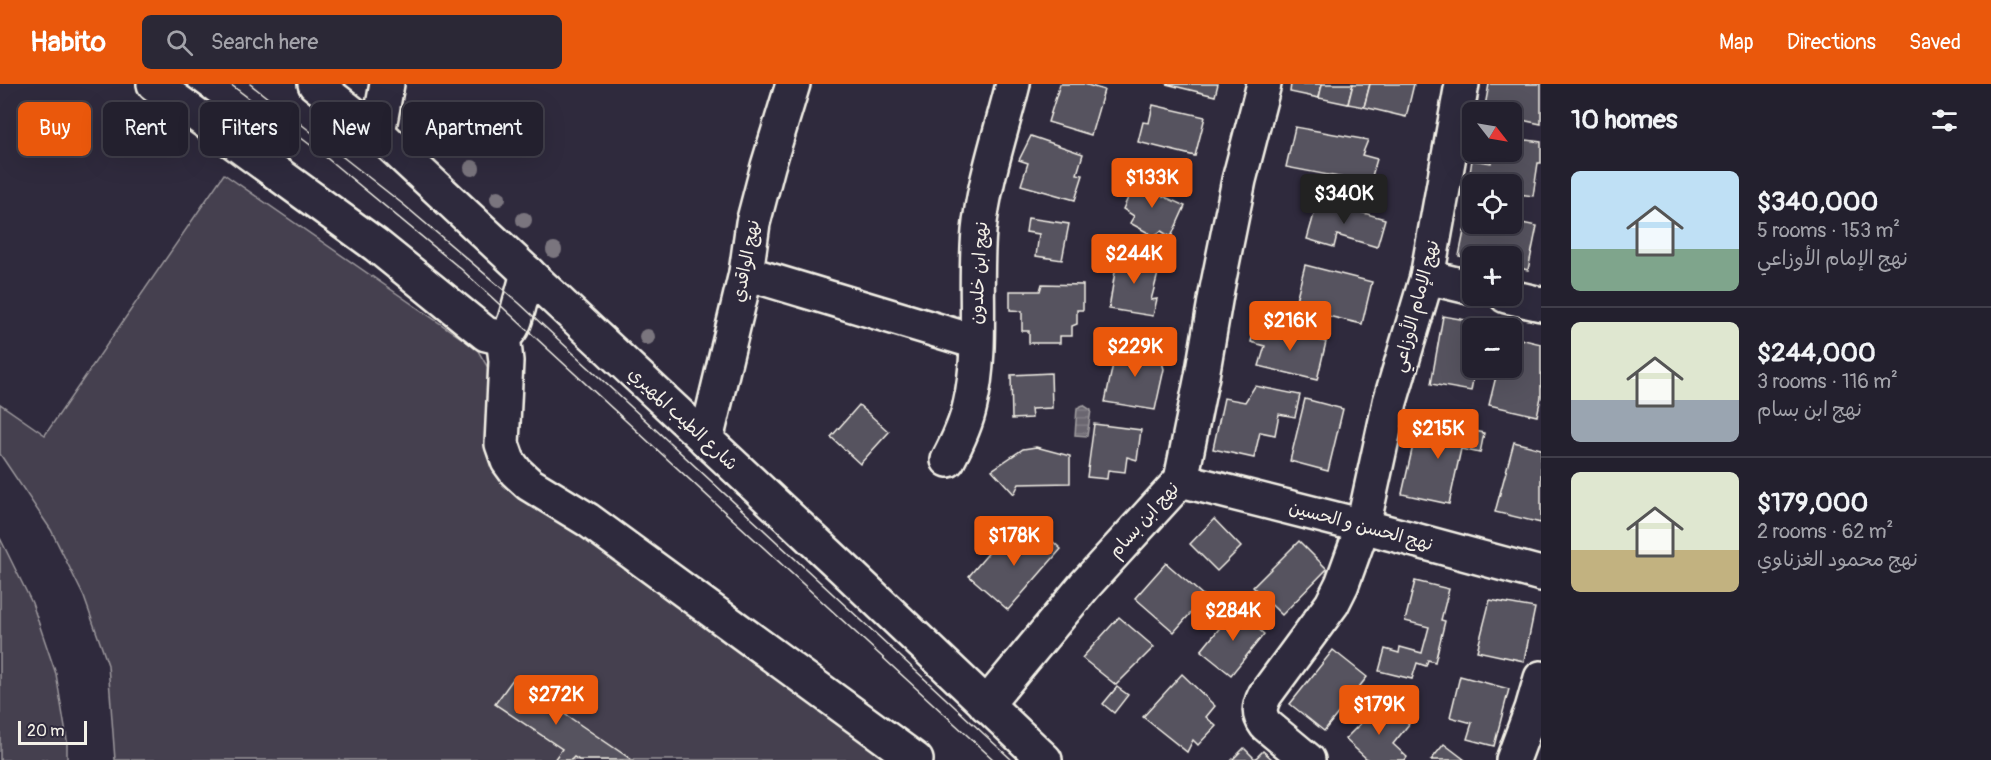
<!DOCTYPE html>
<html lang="en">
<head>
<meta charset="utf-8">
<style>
  :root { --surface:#23202e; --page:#2b2836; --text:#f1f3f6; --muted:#a3a3aa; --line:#403e4a; --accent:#ea580c }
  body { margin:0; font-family:Pangolin,"Playpen Sans Arabic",sans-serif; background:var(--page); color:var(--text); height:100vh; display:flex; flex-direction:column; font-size:22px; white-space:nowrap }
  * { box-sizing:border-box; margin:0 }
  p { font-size:20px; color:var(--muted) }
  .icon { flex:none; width:33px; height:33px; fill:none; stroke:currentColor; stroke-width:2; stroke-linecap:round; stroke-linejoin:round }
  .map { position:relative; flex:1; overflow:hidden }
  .side { display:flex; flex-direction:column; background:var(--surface); width:450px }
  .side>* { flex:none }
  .top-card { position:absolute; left:18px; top:18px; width:570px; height:54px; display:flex; gap:12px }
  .needle { width:39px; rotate:121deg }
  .fabs { position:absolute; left:1462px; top:18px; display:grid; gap:12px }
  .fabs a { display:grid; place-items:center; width:60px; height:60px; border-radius:9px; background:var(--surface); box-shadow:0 6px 24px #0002,0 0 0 2px var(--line); font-size:30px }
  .scale { position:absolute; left:18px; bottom:15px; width:69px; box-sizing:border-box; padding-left:6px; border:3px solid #f4f1e8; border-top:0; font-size:16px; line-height:21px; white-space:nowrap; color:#f4f1e8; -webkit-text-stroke:4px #2f2a3d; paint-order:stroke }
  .price { position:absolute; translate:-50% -51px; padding:0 14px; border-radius:6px; background:var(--accent); color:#fff; font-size:20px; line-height:39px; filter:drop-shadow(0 2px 3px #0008) }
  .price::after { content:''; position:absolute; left:50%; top:36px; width:18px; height:14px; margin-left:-9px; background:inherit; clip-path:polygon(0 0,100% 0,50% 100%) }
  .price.current { background:#222; color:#fff }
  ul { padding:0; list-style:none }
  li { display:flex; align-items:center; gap:18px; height:150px; padding:0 30px }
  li+li { border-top:2px solid var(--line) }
  li span { display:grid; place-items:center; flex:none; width:168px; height:120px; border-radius:9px; color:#555 }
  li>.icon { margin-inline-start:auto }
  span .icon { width:72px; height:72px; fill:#fffc; stroke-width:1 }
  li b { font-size:26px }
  h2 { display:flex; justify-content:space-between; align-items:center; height:72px; padding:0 30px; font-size:26px }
  .pill { padding:0 21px; border-radius:9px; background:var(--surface); box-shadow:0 6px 24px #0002,0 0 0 2px var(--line); font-size:21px; line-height:54px }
  .pill.current { background:var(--accent); color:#fff }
  header { display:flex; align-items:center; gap:36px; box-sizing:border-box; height:84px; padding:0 30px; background:var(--accent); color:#fff }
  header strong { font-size:28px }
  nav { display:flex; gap:33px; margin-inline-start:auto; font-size:21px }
  .search { width:420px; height:54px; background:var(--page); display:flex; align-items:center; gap:15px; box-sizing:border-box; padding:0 21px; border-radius:9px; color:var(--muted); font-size:22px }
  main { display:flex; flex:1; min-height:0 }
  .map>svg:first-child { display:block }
  .green { fill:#454050; stroke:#9c989c; stroke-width:1.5 }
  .water { fill:url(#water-rules); stroke:#a19ea0; stroke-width:1.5 }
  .building { fill:#56525f; stroke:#f4f1e8; stroke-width:1.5 }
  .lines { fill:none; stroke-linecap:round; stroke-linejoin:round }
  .minor-casing { stroke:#f4f1e8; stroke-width:38 }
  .major-casing { stroke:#f4f1e8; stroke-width:38 }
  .minor { stroke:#2f2a3d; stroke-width:33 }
  .major { stroke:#2f2a3d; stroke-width:33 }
  .tram { stroke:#f4f1e8; stroke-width:1.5 }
  .tree { fill:#7a757e }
  .labels { text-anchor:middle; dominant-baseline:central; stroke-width:4.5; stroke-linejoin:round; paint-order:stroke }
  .street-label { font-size:18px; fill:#f4f1e8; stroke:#2f2a3d }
</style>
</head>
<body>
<header>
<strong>Habito</strong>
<div class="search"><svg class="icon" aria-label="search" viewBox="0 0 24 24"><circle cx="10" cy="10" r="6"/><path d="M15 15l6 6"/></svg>Search here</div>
<nav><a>Map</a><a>Directions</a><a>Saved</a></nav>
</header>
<main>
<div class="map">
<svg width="1541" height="676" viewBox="0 0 1541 676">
  <defs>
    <pattern id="water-rules" width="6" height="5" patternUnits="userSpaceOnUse" patternTransform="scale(1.5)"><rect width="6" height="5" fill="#6a6670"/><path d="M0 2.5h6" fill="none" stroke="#807c84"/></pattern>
  </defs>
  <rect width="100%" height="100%" fill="#2f2a3d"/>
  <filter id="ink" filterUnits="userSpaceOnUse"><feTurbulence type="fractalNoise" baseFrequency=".0167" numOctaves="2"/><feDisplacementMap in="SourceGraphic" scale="12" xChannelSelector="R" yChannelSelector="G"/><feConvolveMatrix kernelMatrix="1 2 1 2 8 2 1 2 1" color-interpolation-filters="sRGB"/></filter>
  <g filter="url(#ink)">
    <g class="green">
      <polygon points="224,90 477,265 494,294 495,370 901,676 115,676 108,581 84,513 51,446 0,370 0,320 45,351"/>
      <polygon points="0,454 32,519 56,590 67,656 67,676 0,676"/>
    </g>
    <polygon class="water" points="1083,321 1091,326 1087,352 1075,351 1077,324"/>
    <g class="building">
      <polygon points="1060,0 1084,0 1104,6 1091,51 1048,38"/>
      <polygon points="1166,0 1218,0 1215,12"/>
      <polygon points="1291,0 1322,0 1319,14 1290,8"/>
      <polygon points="1322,0 1353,0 1348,20 1319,14"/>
      <polygon points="1353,0 1370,0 1364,23 1348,20"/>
      <polygon points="1370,0 1414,0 1406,33 1364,23"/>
      <polygon points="1489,0 1541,0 1541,40 1512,34 1512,28 1484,28"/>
      <polygon points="1153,21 1205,33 1195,72 1138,58 1143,38 1149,39"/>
      <polygon points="1295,43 1368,56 1362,71 1377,75 1370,99 1286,83"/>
      <polygon points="1031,52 1083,70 1077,90 1083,91 1075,116 1021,101 1028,79 1019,76"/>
      <polygon points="1512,54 1541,58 1541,79 1538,79 1533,112 1512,109 1512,100 1473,100 1473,103 1468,102 1472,76 1491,79 1493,68 1512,68"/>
      <polygon points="1137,94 1155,99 1152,107 1185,122 1171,153 1161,147 1154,152 1130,139 1134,132 1123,125"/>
      <polygon points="1318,116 1385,135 1377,163 1337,151 1334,163 1307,155"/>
      <polygon points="1468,128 1473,129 1473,140 1512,140 1512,137 1537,142 1528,186 1512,182 1512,172 1473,172 1473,175 1459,172"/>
      <polygon points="1028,134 1069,140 1062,176 1036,172 1039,150 1026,148"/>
      <polygon points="1118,169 1161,178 1151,216 1157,215 1153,232 1109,225"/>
      <polygon points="1305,181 1372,198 1362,240 1294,224"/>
      <polygon points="1042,200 1083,201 1083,226 1077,226 1077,240 1072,242 1072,252 1060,252 1060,259 1029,259 1029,247 1022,247 1022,227 1010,226 1010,207 1040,207"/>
      <polygon points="1443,232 1483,239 1482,244 1473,244 1473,284 1475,284 1471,307 1431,300"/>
      <polygon points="1255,241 1326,258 1317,296 1259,282 1265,262 1251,258"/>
      <polygon points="1512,253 1541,260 1541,313 1537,332 1489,321 1498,284 1512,284"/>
      <polygon points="1117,261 1159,268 1164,285 1155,326 1105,318"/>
      <polygon points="1051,289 1052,324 1031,325 1032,334 1012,335 1011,291"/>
      <polygon points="1255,302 1300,311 1295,333 1279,330 1275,351 1260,348 1254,374 1213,365 1224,314 1245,318"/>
      <polygon points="1305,315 1343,325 1328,387 1290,377"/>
      <polygon points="859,321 889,348 860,380 831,353"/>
      <polygon points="1419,335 1484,349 1480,369 1461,365 1449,420 1402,410"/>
      <polygon points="1094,340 1141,346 1137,376 1127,373 1125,388 1108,386 1107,395 1087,393"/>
      <polygon points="1514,358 1541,365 1541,439 1495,428"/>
      <polygon points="1036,363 1070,372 1070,399 1019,400 1014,410 992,386 1023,365"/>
      <polygon points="1214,435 1241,463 1217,487 1190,460"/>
      <polygon points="1038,444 1061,465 1008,526 969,492 1003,452 1014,462 1023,450 1028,456"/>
      <polygon points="1299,457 1327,485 1282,531 1253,503"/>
      <polygon points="1166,479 1205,513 1174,548 1135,514"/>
      <polygon points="1415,497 1449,505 1441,536 1445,537 1435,578 1428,576 1426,582 1417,579 1412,595 1379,587 1385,565 1399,569 1400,563 1422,569 1429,543 1405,537"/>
      <polygon points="1490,516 1535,524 1524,577 1477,567"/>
      <polygon points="1235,525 1264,550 1231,591 1201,567"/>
      <polygon points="1119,533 1154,563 1116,601 1082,574"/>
      <polygon points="1333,566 1367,593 1324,647 1290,620"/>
      <polygon points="1182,590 1215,622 1206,633 1216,642 1198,661 1193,656 1187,668 1143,633"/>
      <polygon points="1460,592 1509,605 1494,662 1467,655 1472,639 1450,633"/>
      <polygon points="513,595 632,676 579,676 574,673 571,676 554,676 562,665 495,620"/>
      <polygon points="1117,603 1128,611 1114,629 1103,620"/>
      <polygon points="1379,621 1388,632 1395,629 1409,640 1393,660 1407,673 1405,676 1368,676 1345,655"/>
      <polygon points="1444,660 1465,676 1431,676"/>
      <polygon points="1244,664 1255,675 1263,667 1273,676 1232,676"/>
    </g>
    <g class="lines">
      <defs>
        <g id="minor">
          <path d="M154,0L376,161L486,250C511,258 514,241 519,222C522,211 525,200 528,189"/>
          <polyline points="378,49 387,0"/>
          <polyline points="746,189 976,258"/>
          <polyline points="1427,193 1473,204"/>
          <polyline points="1506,212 1541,220"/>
          <polyline points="503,252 506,277 502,360 508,377 516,388 529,400 588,436 916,676"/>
          <polyline points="706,356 746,189 753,139 768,82 793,0"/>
          <path d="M948,376C957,359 966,341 970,321C983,265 974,205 979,147C984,97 1001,49 1013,0"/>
          <polyline points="1181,396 1363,442 1541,490"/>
          <polyline points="986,621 1085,501 1181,396 1202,292 1217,205 1239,96 1264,0"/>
          <path d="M1308,676L1266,641C1258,630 1259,623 1265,611L1332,520L1342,500L1363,442L1390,318L1427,193L1462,0"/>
          <polyline points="1513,676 1532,625 1541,594"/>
        </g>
        <polyline id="major" points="315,0 378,49 842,483 1045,676"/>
      </defs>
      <use href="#minor" class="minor-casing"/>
      <use href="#major" class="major-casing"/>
      <use href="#minor" class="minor"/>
      <use href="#major" class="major"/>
      <g class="tram">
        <polyline points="230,0 317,66 461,185 994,676"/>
        <polyline points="250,0 404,121 519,219 1012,676"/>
      </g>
    </g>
    <g class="tree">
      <circle cx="472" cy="84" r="8"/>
      <circle cx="498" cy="114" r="8"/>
      <circle cx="524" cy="136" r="8"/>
      <circle cx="554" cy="166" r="8"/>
      <circle cx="647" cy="253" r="8"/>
    </g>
  </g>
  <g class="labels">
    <g class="street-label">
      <text transform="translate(746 177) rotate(-79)">نهج الواقدي</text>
      <text transform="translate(979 189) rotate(-87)">نهج ابن خلدون</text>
      <text transform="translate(1416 222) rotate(-75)">نهج الإمام الأوزاعي</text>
      <text transform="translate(683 335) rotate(43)">شارع الطيب المهيري</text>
      <text transform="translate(1144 436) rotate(-48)">نهج ابن بسام</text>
      <text transform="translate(1361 442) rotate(15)">نهج الحسن و الحسين</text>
    </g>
  </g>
</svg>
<div class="fabs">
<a><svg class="needle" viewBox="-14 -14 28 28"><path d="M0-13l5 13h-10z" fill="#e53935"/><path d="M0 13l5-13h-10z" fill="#a3a3aa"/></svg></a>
<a><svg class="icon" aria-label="locate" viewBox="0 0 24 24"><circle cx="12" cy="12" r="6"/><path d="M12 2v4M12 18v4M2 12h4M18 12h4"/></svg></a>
<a>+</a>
<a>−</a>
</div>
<div class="scale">20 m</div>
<b class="price" style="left:1152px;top:125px">$133K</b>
<b class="price current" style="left:1344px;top:141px">$340K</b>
<b class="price" style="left:1134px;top:201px">$244K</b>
<b class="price" style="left:1290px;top:268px">$216K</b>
<b class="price" style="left:1135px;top:294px">$229K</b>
<b class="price" style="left:1438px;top:376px">$215K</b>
<b class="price" style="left:1014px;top:483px">$178K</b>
<b class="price" style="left:1233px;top:558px">$284K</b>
<b class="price" style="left:556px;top:642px">$272K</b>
<b class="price" style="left:1379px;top:652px">$179K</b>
<div class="top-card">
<a class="pill current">Buy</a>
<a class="pill">Rent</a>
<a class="pill">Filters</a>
<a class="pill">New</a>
<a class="pill">Apartment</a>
</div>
</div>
<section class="side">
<h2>10 homes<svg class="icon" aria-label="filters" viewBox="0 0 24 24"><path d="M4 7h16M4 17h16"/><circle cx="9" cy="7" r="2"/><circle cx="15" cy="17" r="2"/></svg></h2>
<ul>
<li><span style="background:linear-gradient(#bfe0f5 65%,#7fa58c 0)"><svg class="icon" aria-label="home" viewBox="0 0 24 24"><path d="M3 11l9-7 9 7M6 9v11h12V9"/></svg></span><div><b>$340,000</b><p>5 rooms · 153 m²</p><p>نهج الإمام الأوزاعي</p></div></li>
<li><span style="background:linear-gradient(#dfe7d0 65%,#9aa5b1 0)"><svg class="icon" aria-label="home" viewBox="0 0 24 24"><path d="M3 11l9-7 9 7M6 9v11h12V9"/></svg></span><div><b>$244,000</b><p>3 rooms · 116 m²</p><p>نهج ابن بسام</p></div></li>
<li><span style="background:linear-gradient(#dfe7d0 65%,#c2b280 0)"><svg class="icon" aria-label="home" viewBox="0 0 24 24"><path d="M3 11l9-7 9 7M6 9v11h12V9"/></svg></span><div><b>$179,000</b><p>2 rooms · 62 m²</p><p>نهج محمود الغزناوي</p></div></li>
</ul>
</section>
</main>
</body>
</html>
